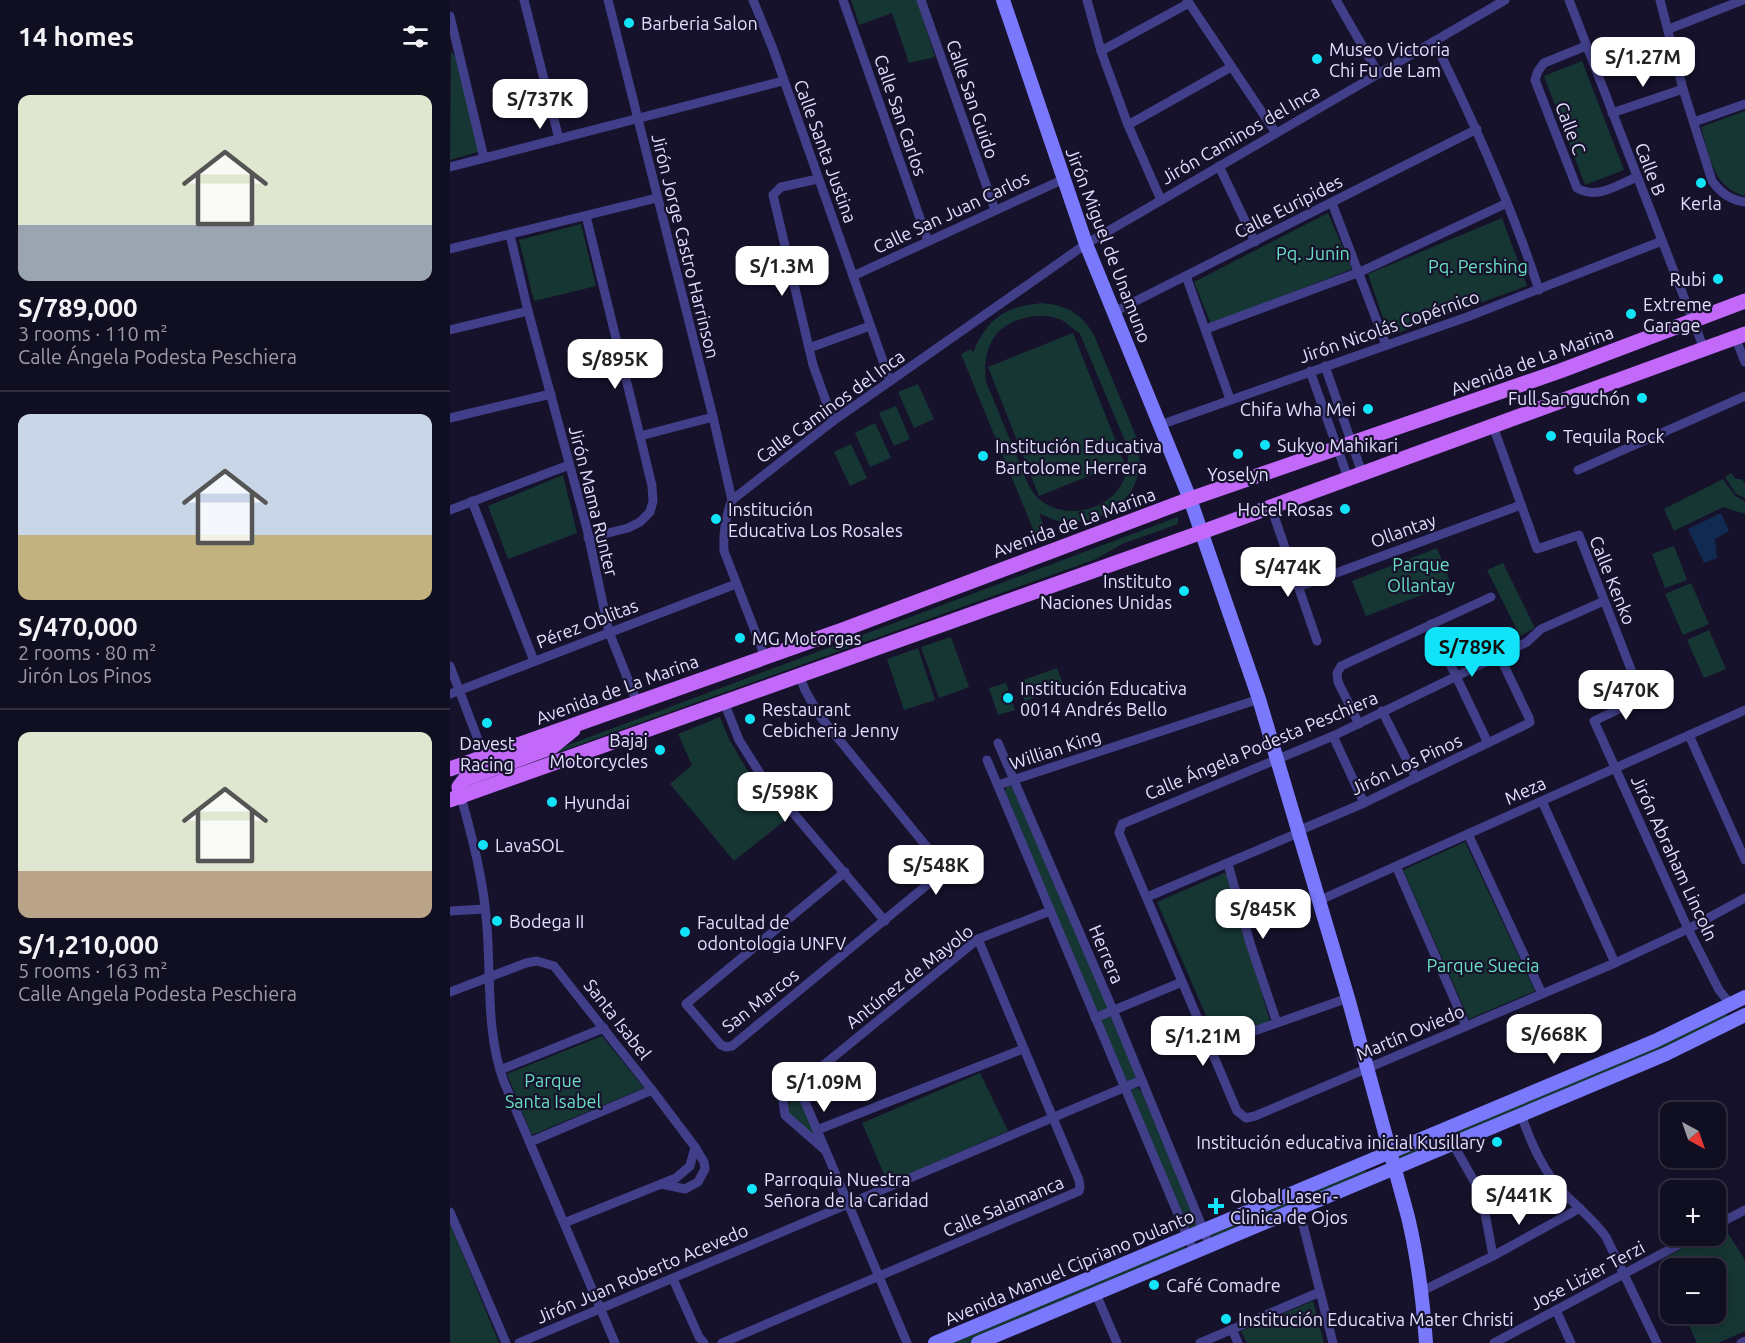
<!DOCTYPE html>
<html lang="en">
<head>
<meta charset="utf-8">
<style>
  :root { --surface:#100e21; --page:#1e1c2e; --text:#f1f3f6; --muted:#9c9ca5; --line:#302e3f; --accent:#11e4f8 }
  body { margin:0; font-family:Ubuntu,sans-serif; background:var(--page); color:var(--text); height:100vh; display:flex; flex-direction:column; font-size:22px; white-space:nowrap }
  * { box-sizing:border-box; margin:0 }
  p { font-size:20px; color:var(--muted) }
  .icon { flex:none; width:33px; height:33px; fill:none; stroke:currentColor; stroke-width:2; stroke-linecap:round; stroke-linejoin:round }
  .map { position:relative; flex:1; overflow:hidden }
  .details { display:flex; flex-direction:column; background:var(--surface); width:450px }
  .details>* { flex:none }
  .needle { width:39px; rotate:140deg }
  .tools { position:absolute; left:1210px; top:1102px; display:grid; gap:12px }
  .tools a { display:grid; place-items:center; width:66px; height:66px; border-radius:12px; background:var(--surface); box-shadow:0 3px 15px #0003,0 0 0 2px var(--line); font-size:30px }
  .price { position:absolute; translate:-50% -51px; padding:0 14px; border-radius:12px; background:#fff; color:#222; font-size:20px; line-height:39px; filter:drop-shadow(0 2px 3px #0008) }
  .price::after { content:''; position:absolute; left:50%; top:36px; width:18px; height:14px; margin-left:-9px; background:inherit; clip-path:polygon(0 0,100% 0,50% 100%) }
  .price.active { background:var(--accent); color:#111 }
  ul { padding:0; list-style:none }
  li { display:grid; align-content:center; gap:12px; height:318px; padding:0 18px }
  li+li { border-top:2px solid var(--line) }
  li span { display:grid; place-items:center; height:186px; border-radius:12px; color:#555 }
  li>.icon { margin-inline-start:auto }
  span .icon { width:108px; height:108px; fill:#fffc; stroke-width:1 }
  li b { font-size:26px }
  h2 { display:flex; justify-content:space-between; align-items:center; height:72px; padding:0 18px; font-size:26px }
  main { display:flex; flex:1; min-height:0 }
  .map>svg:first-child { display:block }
  .green { fill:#163634; fill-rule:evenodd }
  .water { fill:#112a51 }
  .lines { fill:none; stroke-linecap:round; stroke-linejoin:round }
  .street { stroke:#413f89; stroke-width:9 }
  .secondary { stroke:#7a78fb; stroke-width:14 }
  .primary { stroke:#c269fa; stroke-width:15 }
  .poi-dot { fill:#11e4f8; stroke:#16122c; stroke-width:2 }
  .labels { text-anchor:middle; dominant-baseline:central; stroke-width:4.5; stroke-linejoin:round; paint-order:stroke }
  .poi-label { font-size:18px; fill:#e2defe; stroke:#16122c; text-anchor:start }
  .street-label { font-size:18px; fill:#e2defe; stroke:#16122c }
  .park-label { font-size:18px; fill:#6adec0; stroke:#16122c }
</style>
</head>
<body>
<main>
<section class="details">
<h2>14 homes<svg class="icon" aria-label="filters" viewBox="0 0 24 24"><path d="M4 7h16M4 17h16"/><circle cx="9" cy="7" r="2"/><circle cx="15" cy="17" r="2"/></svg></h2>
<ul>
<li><span style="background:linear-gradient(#dfe7d0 70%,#9aa5b1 0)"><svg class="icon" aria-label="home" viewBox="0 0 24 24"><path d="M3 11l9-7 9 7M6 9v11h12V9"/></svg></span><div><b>S/789,000</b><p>3 rooms · 110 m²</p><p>Calle Ángela Podesta Peschiera</p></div></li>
<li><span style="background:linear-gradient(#c9d6e8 65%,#c2b280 0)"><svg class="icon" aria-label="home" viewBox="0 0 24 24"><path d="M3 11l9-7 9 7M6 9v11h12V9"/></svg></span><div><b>S/470,000</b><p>2 rooms · 80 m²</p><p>Jirón Los Pinos</p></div></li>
<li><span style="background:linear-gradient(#dfe7d0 75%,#b9a48a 0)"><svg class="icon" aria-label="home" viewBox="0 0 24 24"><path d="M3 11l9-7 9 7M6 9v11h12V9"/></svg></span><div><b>S/1,210,000</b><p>5 rooms · 163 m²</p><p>Calle Angela Podesta Peschiera</p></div></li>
</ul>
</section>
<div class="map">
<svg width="1295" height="1343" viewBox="0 0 1295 1343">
  <rect width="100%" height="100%" fill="#16122c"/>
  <g class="green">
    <polygon points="401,0 467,0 485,57 459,63 442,13 409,25"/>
    <polygon points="1,52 5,56 30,149 28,152 0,160"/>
    <polygon points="1132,61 1174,170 1135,185 1094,76"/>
    <path d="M1295,111V196C1263,188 1259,155 1251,127Z"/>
    <polygon points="878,213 902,269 761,324 744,282"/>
    <polygon points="1052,218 1077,286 939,336 918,274"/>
    <polygon points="131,224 146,286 84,301 69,240"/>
    <path d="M592,303L606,305L620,310L630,317L638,326L644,335L688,441C689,452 691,463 688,474C681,506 646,525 616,522C606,522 597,517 589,513L595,530L585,534L511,354L521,349L523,353C538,318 554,307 592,303ZM586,316H599L612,320L630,334L676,443C679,458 679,473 670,487C652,514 608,520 586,496C577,486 573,471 568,459C557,433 547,408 536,382C532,344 546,321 586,316Z"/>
    <polygon points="623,333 674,462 589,496 538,367"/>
    <polygon points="468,384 484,419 464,428 448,392"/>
    <polygon points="446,406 460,439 444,446 429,413"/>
    <polygon points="425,423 441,458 420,467 405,433"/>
    <polygon points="401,444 417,478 400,486 384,452"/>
    <polygon points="1281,473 1286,479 1291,479 1295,483 1295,498 1286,494 1275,477"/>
    <polygon points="113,475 127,533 58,559 38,506"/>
    <polygon points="1273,479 1285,496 1295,501 1295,514 1273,507 1224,531 1214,509"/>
    <polygon points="728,517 728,524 672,544 646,559 20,784 19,782"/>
    <polygon points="1224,546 1237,580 1215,588 1202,554"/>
    <polygon points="987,548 1001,584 916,616 902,581"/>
    <polygon points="1053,563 1085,628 1070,636 1037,570"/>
    <polygon points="1241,583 1259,624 1233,635 1215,594"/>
    <polygon points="1259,630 1276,669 1254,678 1237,640"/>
    <polygon points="501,637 519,687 489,698 471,647"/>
    <polygon points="468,648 485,700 454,710 437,659"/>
    <polygon points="607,668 614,687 575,701 568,682"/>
    <polygon points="556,683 565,710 548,715 539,688"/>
    <polygon points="270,717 278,737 297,770 338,818 284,861 220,784 242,765 228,734"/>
    <polygon points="563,786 658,1005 657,1009 650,1012 646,1010 555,791 556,787"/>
    <polygon points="1015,842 1085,991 1019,1019 953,870"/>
    <polygon points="774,873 779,876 820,1022 767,1041 707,902"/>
    <polygon points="1275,1012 1278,1017 1240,1038 948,1160 948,1156"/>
    <polygon points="659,1017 663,1019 686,1074 685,1079 679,1082 676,1080 651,1022 652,1019"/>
    <polygon points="152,1036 194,1088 82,1135 57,1074"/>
    <polygon points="530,1073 558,1131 438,1183 412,1123"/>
    <polygon points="687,1088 691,1091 748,1224 747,1227 741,1230 736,1228 681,1093 682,1089"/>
    <polygon points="350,1094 367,1137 365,1137 340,1118 337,1107 342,1099"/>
    <polygon points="914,1167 917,1175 764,1239 759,1233"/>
    <polygon points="0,1223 49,1343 0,1343"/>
    <polygon points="1274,1227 1295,1260 1295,1331 1268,1343 1247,1343 1234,1314 1266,1314 1266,1269 1221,1269 1221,1284 1211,1260 1256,1236 1266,1236 1266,1231"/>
    <polygon points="732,1244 735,1245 735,1251 518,1343 496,1343"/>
    <polygon points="863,1301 874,1343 797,1343 791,1331"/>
  </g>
  <polygon class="water" points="1271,513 1279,531 1265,539 1267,558 1254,563 1238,529"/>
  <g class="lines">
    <g class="street">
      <polyline points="74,0 109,139"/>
      <polyline points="158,0 263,417 282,500"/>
      <polyline points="303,0 323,49 440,381"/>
      <polyline points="393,0 478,241"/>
      <polyline points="471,0 545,210"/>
      <polyline points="637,0 651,51 678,125 711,200"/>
      <polyline points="737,0 826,133"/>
      <polyline points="886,0 928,73"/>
      <polyline points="1119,0 1254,349"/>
      <path d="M1210,0L1233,89L1262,181C1271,193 1280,200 1295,202"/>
      <polyline points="0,16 34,158"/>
      <polyline points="1219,29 1293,0"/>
      <path d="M984,41C1024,122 1061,204 1089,290"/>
      <path d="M1136,46L1094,63L1088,71L1085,80L1127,188C1147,200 1167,185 1187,177"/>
      <polyline points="651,51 739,3"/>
      <polyline points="1162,113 1233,89"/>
      <polyline points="1244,122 1295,104"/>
      <polyline points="678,125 781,67"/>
      <polyline points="769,166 805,242"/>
      <polyline points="0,167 333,81"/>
      <polyline points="368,179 331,187 323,195 363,365 383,421"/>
      <polyline points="882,203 936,345"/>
      <polyline points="136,216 190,436 202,486 203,501 200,512 190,522 178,528 138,538"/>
      <polyline points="60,235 78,311 137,529 159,632 187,702"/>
      <polyline points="0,249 207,198"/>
      <polyline points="403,276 614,179"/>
      <polyline points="736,276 780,399"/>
      <polyline points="664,312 1027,129"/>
      <polyline points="756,329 910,272 1057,203"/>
      <polyline points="0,330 78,311"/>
      <polyline points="1285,337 1295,362"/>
      <polyline points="359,348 420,326"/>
      <polyline points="875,366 912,473"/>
      <polyline points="860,371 898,478"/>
      <polyline points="0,418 101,394"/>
      <polyline points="710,425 1017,317 1212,241"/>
      <polyline points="1043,426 1087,549 1129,535 1192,698 1144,721 1238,929 1269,990 1281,1005"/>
      <polyline points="190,436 263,417"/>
      <polyline points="1128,470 1295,396"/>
      <polyline points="22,501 84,661"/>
      <polyline points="821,507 867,641"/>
      <polyline points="0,510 119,465"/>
      <polyline points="848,587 1071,505"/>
      <polyline points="1154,601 1091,629 1077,642 883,736 672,824 669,833 787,1111 796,1118 805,1116 1165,963 1238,929 1295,898"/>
      <polyline points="981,624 1038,743"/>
      <path d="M315,657L274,551C273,533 275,518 282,500L383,421L636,244L1055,0"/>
      <polyline points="0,666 35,758"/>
      <polyline points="349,675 355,690 369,715 490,863 491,869 489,875 282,1046 276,1047 271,1045 236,1004 395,872"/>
      <polyline points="0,694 286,584"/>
      <polyline points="274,702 289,740 311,775 435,921"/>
      <polyline points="932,711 966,778"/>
      <polyline points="909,724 888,682 887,673 891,666 1041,597"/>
      <polyline points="1239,735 1295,860"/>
      <polyline points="883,736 914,803"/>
      <polyline points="548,743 663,1010 760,1246"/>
      <polyline points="537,760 744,1252"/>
      <polyline points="548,785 809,699"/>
      <path d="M11,797C23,840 34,882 37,927C41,979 36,1034 54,1082L165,1343"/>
      <polyline points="1092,801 1165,963"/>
      <polyline points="848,831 914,803 1077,724 1080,722 1079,718 1049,655"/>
      <polyline points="1018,834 1092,994"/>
      <polyline points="778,864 800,943 827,1023"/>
      <polyline points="946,866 1016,1026"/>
      <polyline points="697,897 848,833"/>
      <polyline points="868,901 1295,710"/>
      <polyline points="0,911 35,909"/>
      <polyline points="0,992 76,963 87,961 104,966 202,1090 245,1147 240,1166 226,1178 114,1223"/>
      <polyline points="645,1018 732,982"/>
      <polyline points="759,1047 898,998"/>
      <polyline points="50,1070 154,1028"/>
      <polyline points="348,1085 457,1343"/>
      <path d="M1071,1115C1081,1142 1093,1172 1114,1193C1128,1208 1144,1220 1156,1237L1207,1343"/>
      <polyline points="367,1130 573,1049"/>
      <polyline points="80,1142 202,1090"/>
      <polyline points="1003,1144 1028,1188 1034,1208 1043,1256"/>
      <polyline points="375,1150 335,1115 333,1101 337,1095 528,939 600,911"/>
      <polyline points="211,1184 235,1189 248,1182 255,1169 254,1162 245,1147"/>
      <polyline points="849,1209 883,1343"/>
      <polyline points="0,1212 56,1343"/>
      <polyline points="1266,1225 1295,1210"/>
      <polyline points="223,1279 249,1337 254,1343"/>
      <polyline points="972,1291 1043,1256 1130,1208"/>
      <polyline points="646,1294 667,1343"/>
      <polyline points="1106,1310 1121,1343"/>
      <polyline points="782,1329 788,1343"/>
      <polyline points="69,1343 692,1080"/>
      <polyline points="272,1343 629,1191 630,1187 629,1180 528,939"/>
      <polyline points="750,1343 870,1292"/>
      <polyline points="1044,1343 1245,1236"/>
      <polyline points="1291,1343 1295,1341"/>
    </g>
    <g class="secondary">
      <path d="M553,0L636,244L740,499L809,699L898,998L958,1217C968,1259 973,1300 976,1343"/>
      <polyline points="485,1343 1205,1041 1295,997"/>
      <polyline points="528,1343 1216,1054 1295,1015"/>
    </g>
    <g class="primary">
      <polyline points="0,769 395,629 740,499 1110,371 1295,301"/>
      <polyline points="11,797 9,787 15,779 102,747 123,730"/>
      <polyline points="0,800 741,536 1295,334"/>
    </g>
  </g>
  <g class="poi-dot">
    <circle cx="179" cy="23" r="6"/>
    <circle cx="867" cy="59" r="6"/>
    <circle cx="1251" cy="183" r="6"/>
    <circle cx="1268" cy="279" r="6"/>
    <circle cx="1181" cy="314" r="6"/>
    <circle cx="1192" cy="398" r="6"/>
    <circle cx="918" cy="409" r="6"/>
    <circle cx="1101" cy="436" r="6"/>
    <circle cx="815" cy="445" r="6"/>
    <circle cx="788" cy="454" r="6"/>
    <circle cx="533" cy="456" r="6"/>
    <circle cx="895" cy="509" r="6"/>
    <circle cx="266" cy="519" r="6"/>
    <circle cx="734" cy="591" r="6"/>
    <circle cx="290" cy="638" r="6"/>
    <circle cx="558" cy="698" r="6"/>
    <circle cx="300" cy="719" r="6"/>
    <circle cx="37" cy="723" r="6"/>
    <circle cx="210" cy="750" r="6"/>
    <circle cx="102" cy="802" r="6"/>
    <circle cx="33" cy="845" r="6"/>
    <circle cx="47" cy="921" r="6"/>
    <circle cx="235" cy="932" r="6"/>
    <circle cx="1047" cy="1142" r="6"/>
    <circle cx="302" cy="1189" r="6"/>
    <path d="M763 1197h6v6h6v6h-6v6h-6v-6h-6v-6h6z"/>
    <circle cx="704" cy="1285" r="6"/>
    <circle cx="776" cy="1319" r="6"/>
  </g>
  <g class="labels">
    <g class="poi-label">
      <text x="191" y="23">Barberia Salon</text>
      <text x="879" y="49">Museo Victoria<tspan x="879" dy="21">Chi Fu de Lam</tspan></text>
      <text x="1251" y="203" text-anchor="middle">Kerla</text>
      <text x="1256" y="279" text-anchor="end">Rubi</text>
      <text x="1193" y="304">Extreme<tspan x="1193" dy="21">Garage</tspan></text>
      <text x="1180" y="398" text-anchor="end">Full Sanguchón</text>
      <text x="906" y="409" text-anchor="end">Chifa Wha Mei</text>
      <text x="1113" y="436">Tequila Rock</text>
      <text x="827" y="445">Sukyo Mahikari</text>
      <text x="545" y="446">Institución Educativa<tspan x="545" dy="21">Bartolome Herrera</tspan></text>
      <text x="788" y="474" text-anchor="middle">Yoselyn</text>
      <text x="278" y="509">Institución<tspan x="278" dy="21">Educativa Los Rosales</tspan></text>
      <text x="883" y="509" text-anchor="end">Hotel Rosas</text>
      <text x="722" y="581" text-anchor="end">Instituto<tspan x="722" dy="21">Naciones Unidas</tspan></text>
      <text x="302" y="638">MG Motorgas</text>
      <text x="570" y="688">Institución Educativa<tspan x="570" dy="21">0014 Andrés Bello</tspan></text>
      <text x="312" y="709">Restaurant<tspan x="312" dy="21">Cebicheria Jenny</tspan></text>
      <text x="198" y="740" text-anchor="end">Bajaj<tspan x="198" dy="21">Motorcycles</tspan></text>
      <text x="37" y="743" text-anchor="middle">Davest<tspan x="37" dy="21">Racing</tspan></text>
      <text x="114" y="802">Hyundai</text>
      <text x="45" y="845">LavaSOL</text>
      <text x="59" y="921">Bodega II</text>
      <text x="247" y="922">Facultad de<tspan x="247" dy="21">odontologia UNFV</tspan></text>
      <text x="1035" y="1142" text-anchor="end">Institución educativa inicial Kusillary</text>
      <text x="314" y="1179">Parroquia Nuestra<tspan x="314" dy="21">Señora de la Caridad</tspan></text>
      <text x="780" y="1196">Global Laser -<tspan x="780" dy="21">Clinica de Ojos</tspan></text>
      <text x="716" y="1285">Café Comadre</text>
      <text x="788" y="1319">Institución Educativa Mater Christi</text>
    </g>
    <g class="street-label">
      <text transform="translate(523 99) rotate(71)">Calle San Guido</text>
      <text transform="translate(451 115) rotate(71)">Calle San Carlos</text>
      <text transform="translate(1121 128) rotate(69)">Calle C</text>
      <text transform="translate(790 134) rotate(-30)">Jirón Caminos del Inca</text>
      <text transform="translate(376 151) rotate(70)">Calle Santa Justina</text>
      <text transform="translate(1201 169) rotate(69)">Calle B</text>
      <text transform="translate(838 206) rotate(-27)">Calle Euripides</text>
      <text transform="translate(501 212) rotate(-25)">Calle San Juan Carlos</text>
      <text transform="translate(659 245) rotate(69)">Jirón Miguel de Unamuno</text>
      <text transform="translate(236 246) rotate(76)">Jirón Jorge Castro Harrinson</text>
      <text transform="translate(939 326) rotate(-19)">Jirón Nicolás Copérnico</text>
      <text transform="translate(1082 360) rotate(-20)">Avenida de La Marina</text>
      <text transform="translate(380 406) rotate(-36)">Calle Caminos del Inca</text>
      <text transform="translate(144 501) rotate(76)">Jirón Mama Runter</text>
      <text transform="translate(624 522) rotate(-20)">Avenida de La Marina</text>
      <text transform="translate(953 530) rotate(-20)">Ollantay</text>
      <text transform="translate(1163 580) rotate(68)">Calle Kenko</text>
      <text transform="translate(137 623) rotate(-21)">Pérez Oblitas</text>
      <text transform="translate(167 689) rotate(-20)">Avenida de La Marina</text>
      <text transform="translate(811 745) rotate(-23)">Calle Ángela Podesta Peschiera</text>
      <text transform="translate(605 749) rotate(-18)">Willian King</text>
      <text transform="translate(956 764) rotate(-25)">Jirón Los Pinos</text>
      <text transform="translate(1075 790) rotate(-24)">Meza</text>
      <text transform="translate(1225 858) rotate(65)">Jirón Abraham Lincoln</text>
      <text transform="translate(657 954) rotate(67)">Herrera</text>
      <text transform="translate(459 976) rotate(-38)">Antúnez de Mayolo</text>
      <text transform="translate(310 1000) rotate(-38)">San Marcos</text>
      <text transform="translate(168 1019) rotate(52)">Santa Isabel</text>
      <text transform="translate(960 1032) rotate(-23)">Martín Oviedo</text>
      <text transform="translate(553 1206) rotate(-23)">Calle Salamanca</text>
      <text transform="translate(619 1267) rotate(-23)">Avenida Manuel Cipriano Dulanto</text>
      <text transform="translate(192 1273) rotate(-23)">Jirón Juan Roberto Acevedo</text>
      <text transform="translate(1137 1275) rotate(-28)">Jose Lizier Terzi</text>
    </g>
    <g class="park-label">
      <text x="863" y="253">Pq. Junin</text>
      <text x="1028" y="266">Pq. Pershing</text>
      <text x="971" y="564">Parque<tspan x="971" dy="21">Ollantay</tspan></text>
      <text x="1033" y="965">Parque Suecia</text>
      <text x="103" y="1080">Parque<tspan x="103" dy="21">Santa Isabel</tspan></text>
    </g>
  </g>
</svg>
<div class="tools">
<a><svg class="needle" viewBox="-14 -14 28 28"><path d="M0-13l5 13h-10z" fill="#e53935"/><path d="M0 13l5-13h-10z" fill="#9c9ca5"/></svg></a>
<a>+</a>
<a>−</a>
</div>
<b class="price" style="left:1193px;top:88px">S/1.27M</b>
<b class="price" style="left:90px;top:130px">S/737K</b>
<b class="price" style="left:332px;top:297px">S/1.3M</b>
<b class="price" style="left:165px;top:390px">S/895K</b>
<b class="price" style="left:838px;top:598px">S/474K</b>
<b class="price active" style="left:1022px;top:678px">S/789K</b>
<b class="price" style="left:1176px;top:721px">S/470K</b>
<b class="price" style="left:335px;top:823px">S/598K</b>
<b class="price" style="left:486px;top:896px">S/548K</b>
<b class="price" style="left:813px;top:940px">S/845K</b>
<b class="price" style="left:1104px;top:1065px">S/668K</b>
<b class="price" style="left:753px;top:1067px">S/1.21M</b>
<b class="price" style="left:374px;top:1113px">S/1.09M</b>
<b class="price" style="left:1069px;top:1226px">S/441K</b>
</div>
</main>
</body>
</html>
